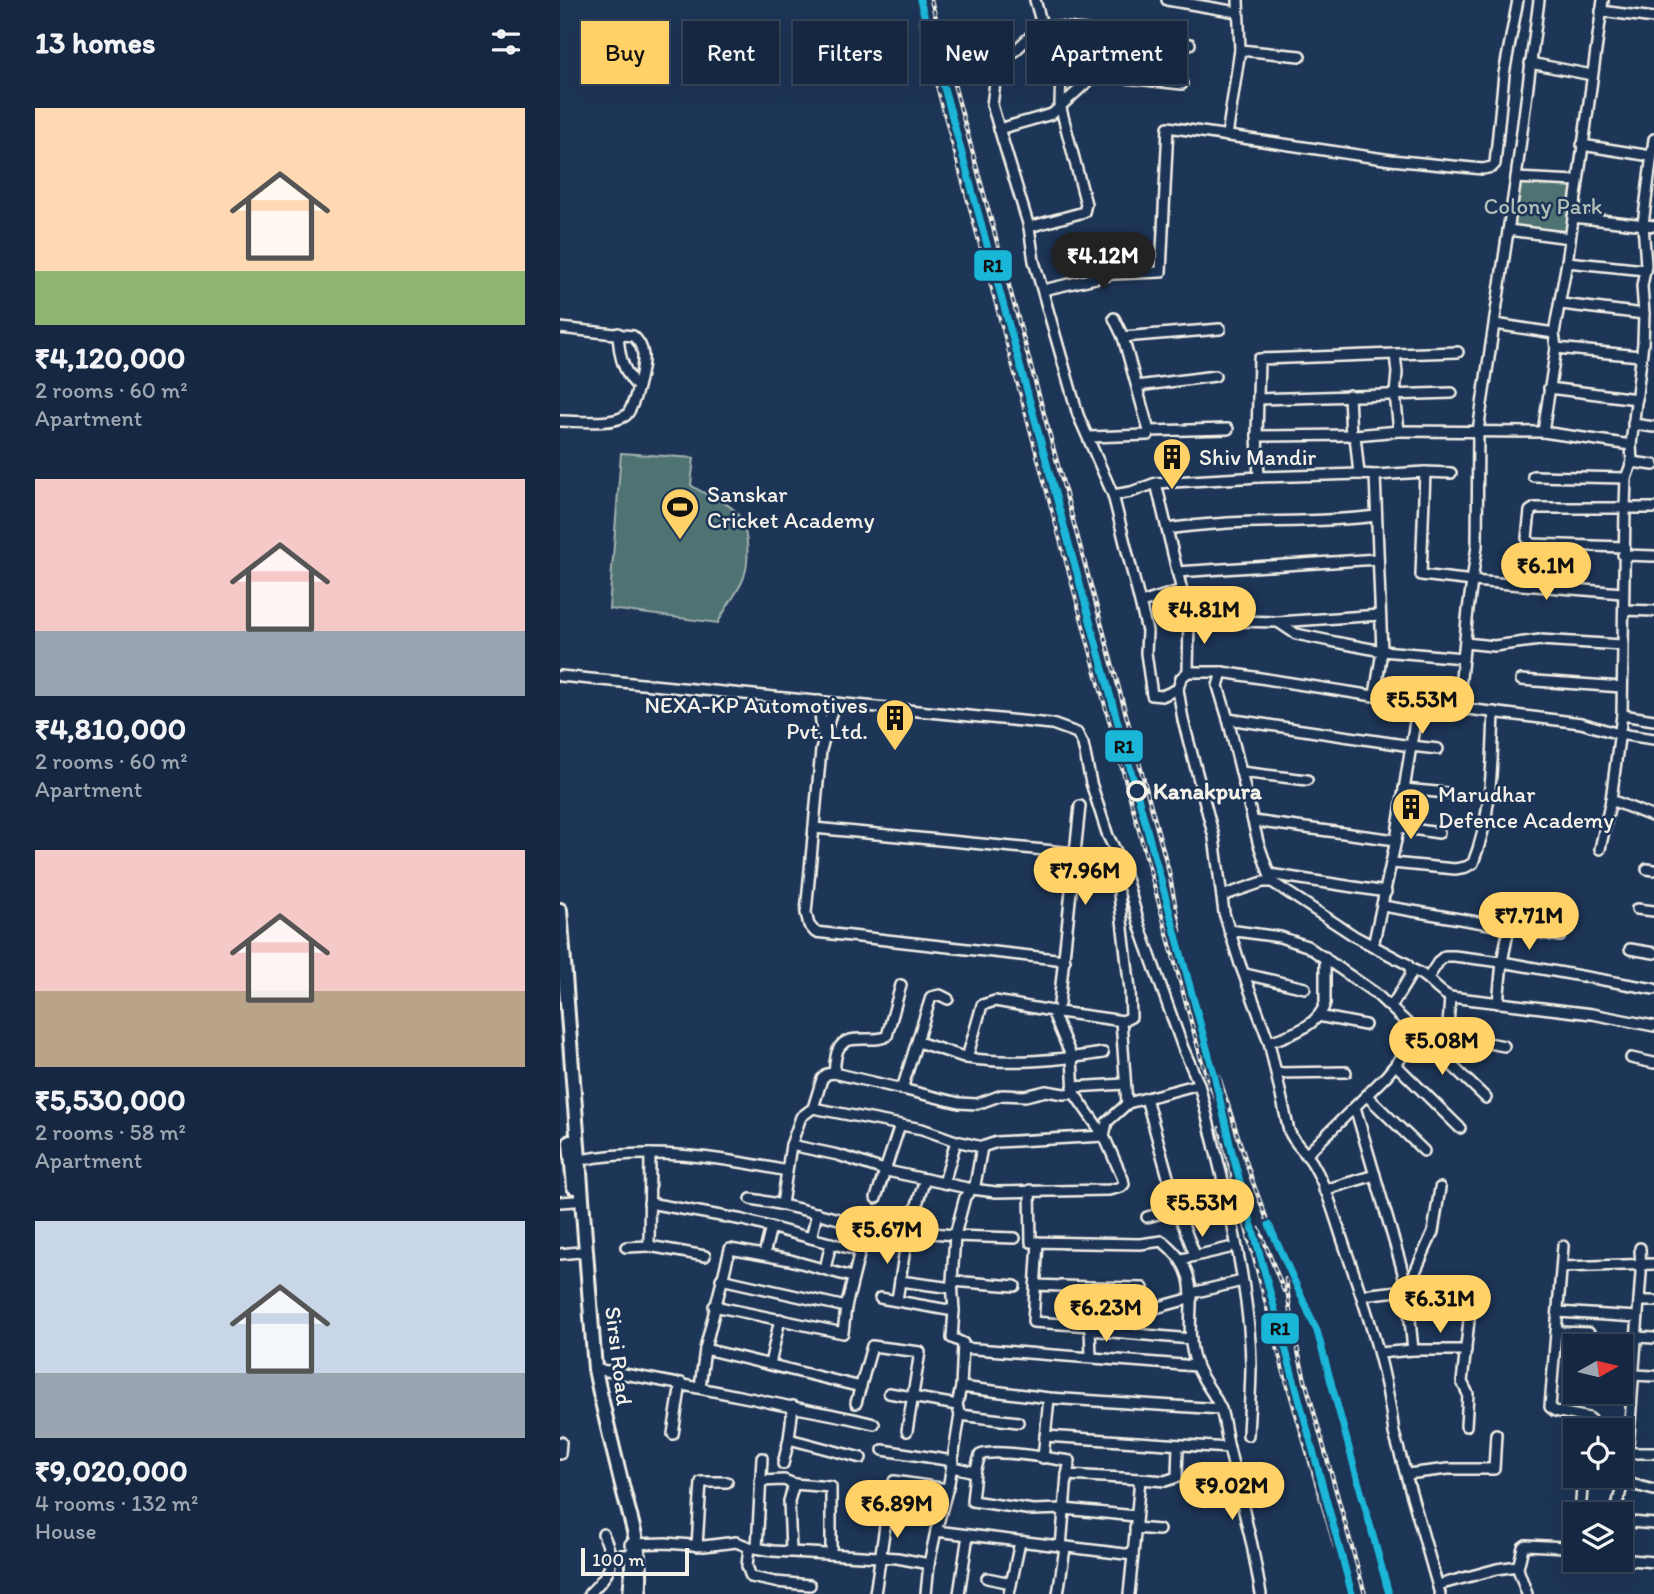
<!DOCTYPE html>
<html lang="en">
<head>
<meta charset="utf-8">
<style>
  :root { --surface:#162841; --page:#23344c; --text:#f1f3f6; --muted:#9ea6b1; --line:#35445a; --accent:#ffd166 }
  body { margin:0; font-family:Itim,sans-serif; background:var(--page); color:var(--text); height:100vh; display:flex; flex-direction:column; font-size:26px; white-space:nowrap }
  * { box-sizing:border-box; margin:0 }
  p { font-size:23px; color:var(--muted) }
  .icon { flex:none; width:38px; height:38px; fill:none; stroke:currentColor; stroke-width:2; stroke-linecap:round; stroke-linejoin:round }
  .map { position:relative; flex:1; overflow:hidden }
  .details { display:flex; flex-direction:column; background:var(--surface); width:560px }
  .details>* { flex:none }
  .hud { position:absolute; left:21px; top:21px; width:665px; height:63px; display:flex; gap:14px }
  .needle { width:46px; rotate:82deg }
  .fabs { position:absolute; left:1003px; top:1334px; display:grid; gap:14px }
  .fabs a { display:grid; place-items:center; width:70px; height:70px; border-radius:0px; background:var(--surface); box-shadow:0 7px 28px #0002,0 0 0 2px var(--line); font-size:35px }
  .scale { position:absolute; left:21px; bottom:18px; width:108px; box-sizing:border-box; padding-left:7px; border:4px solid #f4f1e8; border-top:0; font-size:19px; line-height:24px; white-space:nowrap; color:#f4f1e8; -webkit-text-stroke:5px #1d3557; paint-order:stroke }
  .price { position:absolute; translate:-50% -60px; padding:0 16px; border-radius:24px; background:var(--accent); color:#111; font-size:23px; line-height:46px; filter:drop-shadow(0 2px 4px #0008) }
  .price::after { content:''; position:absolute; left:50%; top:42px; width:21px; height:16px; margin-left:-10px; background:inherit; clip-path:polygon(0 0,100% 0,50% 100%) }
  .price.on { background:#222; color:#fff }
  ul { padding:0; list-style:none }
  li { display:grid; align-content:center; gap:14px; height:371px; padding:0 35px }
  li span { display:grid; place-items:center; height:217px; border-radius:0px; color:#555 }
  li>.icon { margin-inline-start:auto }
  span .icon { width:126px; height:126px; fill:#fffc; stroke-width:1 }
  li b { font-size:30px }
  h2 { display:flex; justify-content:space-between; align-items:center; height:84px; padding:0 35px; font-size:30px }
  .chip { padding:0 24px; border-radius:0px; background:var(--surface); box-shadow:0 7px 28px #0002,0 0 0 2px var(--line); font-size:24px; line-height:63px }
  .chip.on { background:var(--accent); color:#111 }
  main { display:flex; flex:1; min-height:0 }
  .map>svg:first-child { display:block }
  .green { fill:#507373; stroke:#a2b2ae; stroke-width:2 }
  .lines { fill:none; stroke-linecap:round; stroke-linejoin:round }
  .minor-casing { stroke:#f4f1e8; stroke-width:14 }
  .secondary-casing { stroke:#f4f1e8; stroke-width:18 }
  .minor { stroke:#1d3557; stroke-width:9 }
  .secondary { stroke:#1d3557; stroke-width:12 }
  .rail-casing { stroke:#f4f1e8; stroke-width:4.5 }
  .rail { stroke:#1d3557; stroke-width:2; stroke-dasharray:5; stroke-linecap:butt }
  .rail-1-casing { stroke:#1d3557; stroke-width:12 }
  .rail-1 { stroke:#1ab6d8; stroke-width:7 }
  .stop-dot { fill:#1d3557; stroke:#f4f1e8; stroke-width:3.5 }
  .labels { text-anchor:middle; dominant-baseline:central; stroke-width:5; stroke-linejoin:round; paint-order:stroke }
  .park-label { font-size:23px; fill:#b2bfb9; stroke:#1d3557 }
  .poi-label { font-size:23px; fill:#f4f1e8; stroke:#1d3557; text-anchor:start }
  .stop-label { font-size:23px; font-weight:bold; fill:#f4f1e8; stroke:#1d3557; text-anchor:start }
  .street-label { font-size:23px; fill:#f4f1e8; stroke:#1d3557 }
  .line-badge { stroke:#1d3557; stroke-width:2.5 }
  .pale-badge-label { font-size:19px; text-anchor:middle; font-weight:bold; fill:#111 }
</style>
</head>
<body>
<main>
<section class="details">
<h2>13 homes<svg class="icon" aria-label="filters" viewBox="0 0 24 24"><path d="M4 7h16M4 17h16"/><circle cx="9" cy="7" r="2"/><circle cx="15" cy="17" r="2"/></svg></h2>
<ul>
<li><span style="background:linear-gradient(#ffd9b3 75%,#8fb573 0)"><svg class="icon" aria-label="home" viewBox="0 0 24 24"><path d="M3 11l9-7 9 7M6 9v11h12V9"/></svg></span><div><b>₹4,120,000</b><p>2 rooms · 60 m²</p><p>Apartment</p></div></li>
<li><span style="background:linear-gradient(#f6c9c9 70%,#9aa5b1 0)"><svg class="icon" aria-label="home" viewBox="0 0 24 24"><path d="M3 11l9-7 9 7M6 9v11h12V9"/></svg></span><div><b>₹4,810,000</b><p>2 rooms · 60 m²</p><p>Apartment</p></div></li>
<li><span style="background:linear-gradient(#f6c9c9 65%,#b9a48a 0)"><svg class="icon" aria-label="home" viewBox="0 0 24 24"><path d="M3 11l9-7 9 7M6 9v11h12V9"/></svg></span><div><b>₹5,530,000</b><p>2 rooms · 58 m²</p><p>Apartment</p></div></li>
<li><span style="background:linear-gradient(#c9d6e8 70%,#9aa5b1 0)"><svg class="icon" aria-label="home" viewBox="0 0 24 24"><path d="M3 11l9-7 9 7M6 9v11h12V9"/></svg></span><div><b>₹9,020,000</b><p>4 rooms · 132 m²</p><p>House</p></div></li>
</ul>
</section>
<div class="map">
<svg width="1094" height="1594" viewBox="0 0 1094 1594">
  <rect width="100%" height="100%" fill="#1d3557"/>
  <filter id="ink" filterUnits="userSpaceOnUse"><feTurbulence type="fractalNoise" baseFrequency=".0143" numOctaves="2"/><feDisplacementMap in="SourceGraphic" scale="14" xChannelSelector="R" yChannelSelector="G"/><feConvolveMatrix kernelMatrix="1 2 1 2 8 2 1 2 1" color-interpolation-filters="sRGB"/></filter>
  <g filter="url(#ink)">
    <g class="green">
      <polygon points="959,181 1013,185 1006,231 957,227 954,223"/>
      <path d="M61,453L134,458L131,485C143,495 165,500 174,510C190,526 191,565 181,584C174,597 165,609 158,623L49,609Z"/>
    </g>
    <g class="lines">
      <defs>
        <g id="minor">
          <polyline points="607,0 677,12"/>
          <polyline points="1041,11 1094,18"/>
          <polyline points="630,44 482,25 437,68 432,105 469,227 474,261 518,415 553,495 571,492 596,483 699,477 697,436 699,359 835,354 837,373 835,394 839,431 795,435 799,474 815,475 822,651 815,695"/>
          <polyline points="680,50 740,56"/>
          <polyline points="970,63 1032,75"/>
          <polyline points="501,71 622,84"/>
          <polyline points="439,129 492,114 535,75"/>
          <polyline points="667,136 680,50 678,0"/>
          <polyline points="1022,145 1091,156"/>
          <polyline points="956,178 1017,181"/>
          <polyline points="1013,217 1094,226"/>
          <polyline points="469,227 524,212 526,204 500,105 501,71 482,25 475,0"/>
          <polyline points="948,230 1010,238"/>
          <polyline points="1007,262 1085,270"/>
          <polyline points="483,290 553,274 601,272 608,127 831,160 923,169 932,167 935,164 944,74 958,0"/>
          <polyline points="1001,304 1084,314"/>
          <polyline points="935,324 994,333"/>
          <path d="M0,328L73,336C79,341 82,346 83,355C84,366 74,411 65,416C51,425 17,421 0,421"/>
          <path d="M58,333C59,353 62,371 77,386"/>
          <polyline points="563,337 660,329"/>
          <polyline points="996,348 1080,356"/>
          <polyline points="835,354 898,352"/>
          <polyline points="577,386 655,376"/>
          <polyline points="989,388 1077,399"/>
          <polyline points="789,395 791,436"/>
          <polyline points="698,399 892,393"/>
          <polyline points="1073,424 1094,427"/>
          <polyline points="589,431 668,429"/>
          <polyline points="839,431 983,432 1071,445 1072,462 1066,478 1065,508 1062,715 1051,800 1040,849"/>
          <polyline points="983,432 996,348 994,333 1007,262 1043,0"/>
          <polyline points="697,436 795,435"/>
          <polyline points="529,437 588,435 589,431 563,337 554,318"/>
          <polyline points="1071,445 1083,343 1084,314 1082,286 1086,265 1083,224 1094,139"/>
          <polyline points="1072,462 1094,465"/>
          <polyline points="865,472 861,575 913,581 1062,593"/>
          <polyline points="815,475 865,472 891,473"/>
          <polyline points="973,476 1066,478"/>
          <polyline points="699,477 799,474"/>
          <path d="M596,483L607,529C677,518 746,525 816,516"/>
          <polyline points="553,495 587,631 586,653 592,695 602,696 618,689"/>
          <polyline points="607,529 629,620 718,622 736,634 775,642 822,651 903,658"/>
          <polyline points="1064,547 971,544 967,538 970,511 975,508 1094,508"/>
          <polyline points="1063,555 1094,556"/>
          <polyline points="617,572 818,559"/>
          <polyline points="581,603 622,590"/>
          <polyline points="1064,610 1094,611"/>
          <polyline points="718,622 820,615"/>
          <polyline points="905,643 934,646 980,640 1062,645"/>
          <polyline points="628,672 629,620"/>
          <polyline points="662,672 658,686 668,719 851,746 836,840 813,946"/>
          <polyline points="0,676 492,724 517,733 523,744 531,783 548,836 561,861 580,927 623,1048 639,1084 667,1197 617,1209 586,1098"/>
          <polyline points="961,680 1062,687"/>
          <polyline points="259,701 262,733"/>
          <polyline points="274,703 261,750 246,913 249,925 255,932 505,960"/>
          <polyline points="858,703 851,746 878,749"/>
          <polyline points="898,707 908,610 917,546 918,431 956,178 979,0"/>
          <polyline points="1062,715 1094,720"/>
          <polyline points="668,719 698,842 712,882"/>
          <polyline points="681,772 747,780"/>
          <polyline points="844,789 887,793"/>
          <polyline points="1051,800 1094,817"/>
          <polyline points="693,821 836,840"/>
          <polyline points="838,827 879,833"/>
          <polyline points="254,828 515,853"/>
          <path d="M832,863L895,869L906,867L913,863C932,815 932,763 934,712"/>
          <polyline points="1087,869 1094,870"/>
          <polyline points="709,874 826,892"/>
          <polyline points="662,896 703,882 712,882 796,937 847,964 851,969 850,976 831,1007"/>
          <polyline points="823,906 1000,936"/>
          <polyline points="1077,909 1094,911"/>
          <polyline points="669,930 720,937 747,946 815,993 860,1035 826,1076 746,1155"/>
          <polyline points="1070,949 1094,953"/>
          <path d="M851,969C869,975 874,990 890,997L1032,1014L1094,1026"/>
          <polyline points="685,974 745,988"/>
          <polyline points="868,978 879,961 885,956 894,956 942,962 1094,989"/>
          <polyline points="890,997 888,1026 892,1036 944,1046"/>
          <polyline points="938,1003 942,962 949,928"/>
          <polyline points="499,1004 520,806"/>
          <polyline points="492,1011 563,1021 571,1017 570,990 559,894"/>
          <polyline points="758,1016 805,1025"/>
          <polyline points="561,1021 567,1104"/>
          <polyline points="860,1035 926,1098"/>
          <path d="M709,1042C730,1035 759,1026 765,1003V957"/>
          <path d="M407,1058C452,1065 499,1060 543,1053"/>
          <polyline points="1071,1058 1094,1063"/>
          <polyline points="836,1065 900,1128"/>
          <path d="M274,1073C275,1066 275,1056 278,1050C286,1031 314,1044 327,1036L341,985"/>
          <polyline points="717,1073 786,1072"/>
          <polyline points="513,1087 565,1084"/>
          <polyline points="342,1089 399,1103 417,1104 442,1095 465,1096 486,1091 504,1094 514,1093 512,1058 492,1011 435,1001 422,1005 407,1058 358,1042"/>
          <polyline points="807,1096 864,1151"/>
          <polyline points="795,1107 841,1265 847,1290 853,1350"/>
          <polyline points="253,1108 362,1129 396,1141 422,1147"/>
          <polyline points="231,1145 278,1155 327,1171 412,1189 436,1192 549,1190 561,1187 564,1184 563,1179 544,1136 514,1093"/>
          <polyline points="90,1154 89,1246 145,1256"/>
          <path d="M20,1160C89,1147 160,1157 227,1171L231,1145L241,1117L253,1108L262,1079L267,1074L274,1073L342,1089L371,997L380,995L388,999"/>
          <polyline points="384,1183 396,1141"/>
          <path d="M470,1190L471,1242L580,1244L602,1241C653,1281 617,1317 637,1367C643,1382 656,1395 661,1410C665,1422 666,1436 669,1448L485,1436"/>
          <polyline points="764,1190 815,1175"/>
          <path d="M667,1197C678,1252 690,1308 691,1364C691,1388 689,1411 688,1435"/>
          <polyline points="316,1198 340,1125"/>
          <path d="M191,1199C244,1207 294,1225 347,1236L365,1179"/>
          <polyline points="0,1202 15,1201"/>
          <polyline points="89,1203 183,1220 300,1251 286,1307 283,1333 154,1306"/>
          <polyline points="222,1204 227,1171"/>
          <polyline points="587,1217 617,1209 635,1255"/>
          <polyline points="372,1233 395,1235"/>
          <polyline points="395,1236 455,1238"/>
          <polyline points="251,1238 257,1213"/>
          <polyline points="1003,1246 990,1407 995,1411 1029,1418 1033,1421 1037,1430"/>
          <polyline points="66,1247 89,1246"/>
          <polyline points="1080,1248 1081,1273 1069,1436 1063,1482 1094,1490"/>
          <polyline points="0,1254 19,1252"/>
          <polyline points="204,1255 211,1227"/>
          <polyline points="622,1259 669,1248"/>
          <polyline points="1002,1267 1094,1264"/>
          <polyline points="265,1269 271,1243"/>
          <polyline points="292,1277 230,1260 170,1249 145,1349 301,1387"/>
          <polyline points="161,1279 286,1307"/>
          <polyline points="340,1281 392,1288"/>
          <polyline points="392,1281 455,1286"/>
          <polyline points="475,1285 530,1287 530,1326 473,1322 478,1242"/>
          <polyline points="530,1287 583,1288"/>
          <polyline points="847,1290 873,1232 880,1188"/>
          <polyline points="632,1293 678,1282"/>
          <polyline points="802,1295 847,1290"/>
          <polyline points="320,1298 394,1311"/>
          <polyline points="337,1300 347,1236"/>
          <polyline points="1079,1301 1094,1301"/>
          <polyline points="592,1309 632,1298"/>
          <polyline points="998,1312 1077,1317"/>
          <polyline points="530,1328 531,1357"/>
          <polyline points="530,1330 631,1339"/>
          <polyline points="997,1332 1029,1333"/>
          <polyline points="1076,1337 1094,1338"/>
          <polyline points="403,1348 636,1366"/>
          <polyline points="819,1353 853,1350 906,1350"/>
          <polyline points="210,1364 220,1319"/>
          <path d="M35,1369C90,1378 144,1389 199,1400C237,1409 276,1414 314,1424"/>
          <polyline points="1073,1375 1094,1376"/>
          <polyline points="140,1387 145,1349"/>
          <polyline points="401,1387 403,1343 392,1338 394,1311 392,1281 395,1235 405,1197 415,1185 422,1147 437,1142 544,1136 547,1122 568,1103 639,1084"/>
          <polyline points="329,1393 397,1405 400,1415 458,1422"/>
          <polyline points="296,1403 312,1346 360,1352 347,1431"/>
          <polyline points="397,1405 401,1387 489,1398 661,1409"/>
          <polyline points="233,1406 229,1439 301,1458"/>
          <polyline points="906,1426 908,1394 902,1382 912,1294"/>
          <polyline points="113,1434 121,1383"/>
          <polyline points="669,1448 692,1545 701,1594"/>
          <polyline points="323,1450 393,1461"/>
          <polyline points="1060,1453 1094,1453"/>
          <polyline points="0,1454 1,1442"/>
          <polyline points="483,1458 489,1398"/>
          <polyline points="223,1464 229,1439"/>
          <path d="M392,1467L415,1472L420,1455C435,1448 491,1459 510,1461L507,1475L580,1479L573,1555"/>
          <polyline points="415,1472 412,1501 473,1510 504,1509 576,1516"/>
          <polyline points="847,1474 888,1469 934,1469 936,1434"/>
          <polyline points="580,1479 605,1481 617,1477 618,1445"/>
          <polyline points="200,1481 224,1480 234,1484"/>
          <polyline points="334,1481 387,1489"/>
          <polyline points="1020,1514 1023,1475"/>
          <polyline points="1055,1514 1063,1482"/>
          <polyline points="1060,1521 1094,1524"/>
          <polyline points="575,1528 599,1530"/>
          <polyline points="376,1531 389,1483 400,1415"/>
          <polyline points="70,1544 106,1543 144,1546 176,1542 189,1547 213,1551 337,1558 369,1564 376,1531 573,1555 569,1594"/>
          <polyline points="137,1546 141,1482 167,1482"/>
          <polyline points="189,1547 187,1566 191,1577 215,1582 250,1585"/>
          <polyline points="501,1547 507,1475"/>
          <polyline points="197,1548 202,1458"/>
          <polyline points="231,1551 229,1501 234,1484 271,1487 271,1553"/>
          <polyline points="52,1555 72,1555"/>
          <polyline points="1060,1559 1094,1562"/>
          <polyline points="958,1568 963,1547 966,1545 1005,1547 1015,1543"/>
          <polyline points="427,1578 451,1583"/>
          <polyline points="878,1585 937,1569 957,1566 967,1594"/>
          <path d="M29,1594C51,1572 57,1563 43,1534"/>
          <polyline points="315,1594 326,1519"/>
          <polyline points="366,1594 369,1564"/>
          <polyline points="399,1594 408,1535"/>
          <polyline points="449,1594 460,1542"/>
          <polyline points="498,1594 505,1548"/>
          <path d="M880,1594L834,1433C827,1371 808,1314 788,1256C777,1226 770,1194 754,1166C747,1152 736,1147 729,1131L709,1042L680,964L664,913L654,837L623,720L618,689L621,678L628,672H662L858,703L1021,723L1059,734L1094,739"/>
        </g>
        <g id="secondary">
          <path d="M0,910L35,1369C43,1409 53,1449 63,1489C72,1525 84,1557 79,1594"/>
          <polyline points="10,1142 14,1187"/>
          <polyline points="70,1594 72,1573 72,1553"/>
        </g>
      </defs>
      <use href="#minor" class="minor-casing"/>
      <use href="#secondary" class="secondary-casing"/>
      <use href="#minor" class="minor"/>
      <use href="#secondary" class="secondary"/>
      <defs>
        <g id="rail">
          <polyline points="358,0 363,32 384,112 642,1062 669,1135"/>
          <polyline points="371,0 609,872 620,931"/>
          <polyline points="658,1074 692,1180 715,1241 757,1331 829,1594"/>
          <polyline points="660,1128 723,1369 775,1547"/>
          <polyline points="699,1229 724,1291"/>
          <polyline points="726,1279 732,1327 745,1380 805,1594"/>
        </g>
      </defs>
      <use href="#rail" class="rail-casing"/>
      <use href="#rail" class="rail"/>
      <defs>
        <g id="rail-1">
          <polyline points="360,0 654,1074 672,1152 792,1594"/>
          <polyline points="709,1225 757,1331 829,1594"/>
        </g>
      </defs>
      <use href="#rail-1" class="rail-1-casing"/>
      <use href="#rail-1" class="rail-1"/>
    </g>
  </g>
  <defs>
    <symbol id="building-pin" viewBox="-11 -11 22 30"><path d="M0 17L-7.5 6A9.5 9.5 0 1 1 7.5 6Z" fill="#ffd166" stroke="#1d3557"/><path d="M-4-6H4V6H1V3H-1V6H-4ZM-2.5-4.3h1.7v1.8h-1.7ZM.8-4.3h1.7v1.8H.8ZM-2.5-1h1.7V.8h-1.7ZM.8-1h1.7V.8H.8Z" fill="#111"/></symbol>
    <symbol id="stadium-pin" viewBox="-11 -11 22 30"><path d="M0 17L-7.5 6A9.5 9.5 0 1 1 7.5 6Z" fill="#ffd166" stroke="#1d3557"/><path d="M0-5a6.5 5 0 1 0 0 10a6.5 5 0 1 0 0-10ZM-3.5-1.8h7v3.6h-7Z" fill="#111"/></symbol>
  </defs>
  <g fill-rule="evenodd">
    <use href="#building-pin" x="590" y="435" width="44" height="60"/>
    <use href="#stadium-pin" x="98" y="485" width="44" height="60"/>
    <use href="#building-pin" x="313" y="696" width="44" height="60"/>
    <use href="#building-pin" x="829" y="785" width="44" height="60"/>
  </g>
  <circle class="stop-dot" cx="577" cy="791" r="9"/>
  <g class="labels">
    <g class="park-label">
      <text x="983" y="206">Colony Park</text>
    </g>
    <g class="poi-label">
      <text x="639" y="457">Shiv Mandir</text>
      <text x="147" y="494">Sanskar<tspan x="147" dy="26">Cricket Academy</tspan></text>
      <text x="308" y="705" text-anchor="end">NEXA-KP Automotives<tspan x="308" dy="26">Pvt. Ltd.</tspan></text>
      <text x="878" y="794">Marudhar<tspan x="878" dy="26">Defence Academy</tspan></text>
    </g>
    <g class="stop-label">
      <text x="593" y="791">Kanakpura</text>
    </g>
    <g class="street-label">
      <text transform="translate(59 1356) rotate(83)">Sirsi Road</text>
    </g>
  </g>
  <g class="line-badge">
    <rect x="413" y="249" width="40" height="33" rx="7" fill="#1ab6d8"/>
    <rect x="544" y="729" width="40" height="34" rx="7" fill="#1ab6d8"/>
    <rect x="700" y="1312" width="40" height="33" rx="7" fill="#1ab6d8"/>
  </g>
  <g class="pale-badge-label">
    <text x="433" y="272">R1</text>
    <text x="564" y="753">R1</text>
    <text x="720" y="1335">R1</text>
  </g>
</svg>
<div class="fabs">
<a><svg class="needle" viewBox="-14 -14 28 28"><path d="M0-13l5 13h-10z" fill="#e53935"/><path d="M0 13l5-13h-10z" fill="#9ea6b1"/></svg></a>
<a><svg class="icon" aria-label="locate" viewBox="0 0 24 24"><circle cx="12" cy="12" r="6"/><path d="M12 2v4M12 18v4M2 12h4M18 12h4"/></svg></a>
<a><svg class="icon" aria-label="layers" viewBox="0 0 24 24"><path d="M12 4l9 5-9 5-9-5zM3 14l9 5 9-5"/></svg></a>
</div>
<div class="scale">100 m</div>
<b class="price on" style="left:543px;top:292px">₹4.12M</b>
<b class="price" style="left:986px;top:602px">₹6.1M</b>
<b class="price" style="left:644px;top:646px">₹4.81M</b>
<b class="price" style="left:862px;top:736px">₹5.53M</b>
<b class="price" style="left:525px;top:907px">₹7.96M</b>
<b class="price" style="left:969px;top:952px">₹7.71M</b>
<b class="price" style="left:882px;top:1077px">₹5.08M</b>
<b class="price" style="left:642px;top:1239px">₹5.53M</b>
<b class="price" style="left:327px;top:1266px">₹5.67M</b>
<b class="price" style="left:880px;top:1335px">₹6.31M</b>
<b class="price" style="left:546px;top:1344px">₹6.23M</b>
<b class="price" style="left:672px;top:1522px">₹9.02M</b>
<b class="price" style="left:337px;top:1540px">₹6.89M</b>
<div class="hud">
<a class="chip on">Buy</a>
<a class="chip">Rent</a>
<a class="chip">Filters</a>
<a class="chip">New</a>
<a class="chip">Apartment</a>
</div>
</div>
</main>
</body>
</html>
